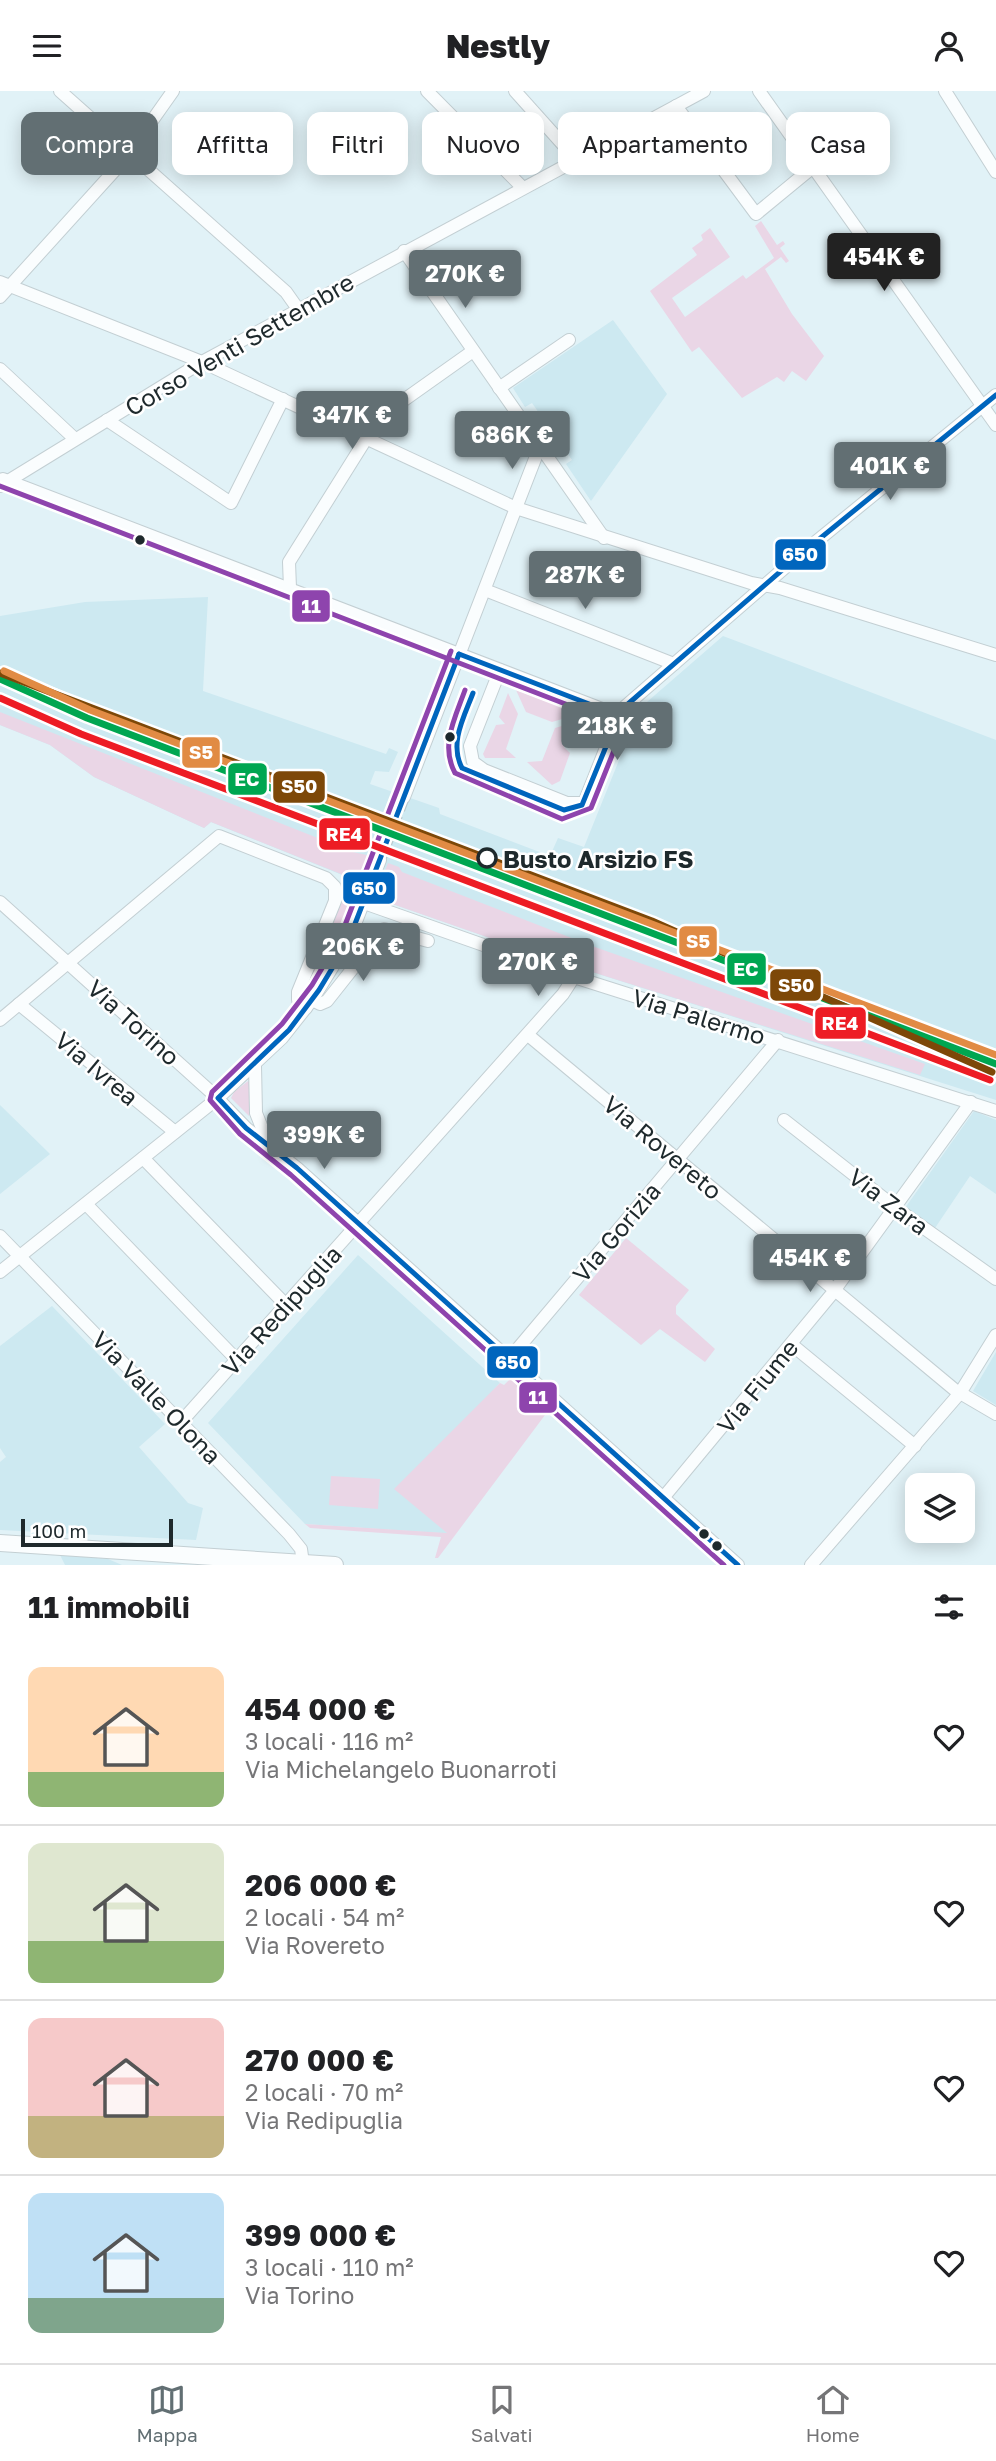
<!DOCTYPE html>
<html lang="it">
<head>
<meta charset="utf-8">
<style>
  :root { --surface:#fff; --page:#f2f2f2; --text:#202124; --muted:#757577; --line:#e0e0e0; --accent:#626f73 }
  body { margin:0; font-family:"Golos Text",sans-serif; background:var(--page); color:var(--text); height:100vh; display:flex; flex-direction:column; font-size:26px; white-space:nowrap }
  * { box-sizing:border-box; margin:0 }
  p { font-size:23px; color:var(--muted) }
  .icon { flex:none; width:38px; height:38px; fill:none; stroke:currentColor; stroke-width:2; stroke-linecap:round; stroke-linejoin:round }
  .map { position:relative; height:1474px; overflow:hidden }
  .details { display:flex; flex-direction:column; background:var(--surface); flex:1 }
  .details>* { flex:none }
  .banner { position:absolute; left:21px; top:21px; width:956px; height:63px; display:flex; gap:14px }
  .tools { position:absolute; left:905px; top:1382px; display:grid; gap:14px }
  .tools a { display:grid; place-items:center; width:70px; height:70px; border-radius:14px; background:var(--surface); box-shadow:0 4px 18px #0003; font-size:35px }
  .scale { position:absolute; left:21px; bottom:18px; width:152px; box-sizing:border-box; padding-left:7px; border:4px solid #1e292c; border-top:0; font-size:19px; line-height:24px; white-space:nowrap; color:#1e292c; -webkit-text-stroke:5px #fff; paint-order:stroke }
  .price { position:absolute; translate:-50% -60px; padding:0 16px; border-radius:7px; background:var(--accent); color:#fff; font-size:23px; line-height:46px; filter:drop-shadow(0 2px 4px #0008) }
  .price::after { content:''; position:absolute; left:50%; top:42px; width:21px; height:16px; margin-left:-10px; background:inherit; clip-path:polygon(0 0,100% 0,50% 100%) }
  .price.current { background:#222; color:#fff }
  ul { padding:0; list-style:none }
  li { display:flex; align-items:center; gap:21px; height:175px; padding:0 28px }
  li+li { border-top:2px solid var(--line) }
  li span { display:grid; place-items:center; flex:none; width:196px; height:140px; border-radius:14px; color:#555 }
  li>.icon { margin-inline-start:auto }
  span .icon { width:84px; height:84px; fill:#fffc; stroke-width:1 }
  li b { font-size:30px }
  h2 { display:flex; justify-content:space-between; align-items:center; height:84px; padding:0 28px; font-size:30px }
  .pill { padding:0 24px; border-radius:14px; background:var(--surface); box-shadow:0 4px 18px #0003; font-size:24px; line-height:63px }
  .pill.current { background:var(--accent); color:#fff }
  header { display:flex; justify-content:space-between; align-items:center; height:91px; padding:0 28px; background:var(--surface); font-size:32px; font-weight:800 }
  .tab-bar { display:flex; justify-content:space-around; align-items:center; height:98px; border-top:2px solid var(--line); background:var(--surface); font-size:19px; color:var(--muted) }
  .tab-bar a { display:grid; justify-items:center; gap:4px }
  .tab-bar .current { color:var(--accent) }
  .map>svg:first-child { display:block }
  .built { fill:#cde9f1 }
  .green { fill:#ead6e6 }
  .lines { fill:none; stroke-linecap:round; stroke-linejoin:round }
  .minor-tunnel { stroke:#bacace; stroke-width:12; stroke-dasharray:12 6; stroke-linecap:butt }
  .minor-casing { stroke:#c3cfd3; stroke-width:14 }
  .major-casing { stroke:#c3cfd3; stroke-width:18 }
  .minor { stroke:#fafdfe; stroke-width:12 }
  .major { stroke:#fafdfe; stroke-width:16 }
  .bus-1-casing { stroke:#fff; stroke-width:10 }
  .bus-2-casing { stroke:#fff; stroke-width:10 }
  .bus-1 { stroke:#0065bd; stroke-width:5 }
  .bus-2 { stroke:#8e44ad; stroke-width:5 }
  .rail-1-casing { stroke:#fff; stroke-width:12 }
  .rail-2-casing { stroke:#fff; stroke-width:12 }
  .rail-3-casing { stroke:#fff; stroke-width:12 }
  .rail-4-casing { stroke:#fff; stroke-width:12 }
  .rail-1 { stroke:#00a651; stroke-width:7 }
  .rail-2 { stroke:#7d4808; stroke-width:7 }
  .rail-3 { stroke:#e18b44; stroke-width:7 }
  .rail-4 { stroke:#ed1c24; stroke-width:7 }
  .bus-dot { fill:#1e292c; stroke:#fff; stroke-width:2.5 }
  .stop-dot { fill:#fff; stroke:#1e292c; stroke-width:3.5 }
  .labels { text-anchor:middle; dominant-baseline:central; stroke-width:5; stroke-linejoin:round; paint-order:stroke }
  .street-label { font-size:24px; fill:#1e292c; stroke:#fff }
  .stop-label { font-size:24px; font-weight:bold; fill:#1e292c; stroke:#fff; text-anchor:start }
  .line-badge { stroke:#fff; stroke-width:2.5 }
  .badge-label { font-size:19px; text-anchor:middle; font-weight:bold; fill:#fff }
</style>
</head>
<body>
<header><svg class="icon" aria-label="menu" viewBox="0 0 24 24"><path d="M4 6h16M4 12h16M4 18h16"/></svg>Nestly<svg class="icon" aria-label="person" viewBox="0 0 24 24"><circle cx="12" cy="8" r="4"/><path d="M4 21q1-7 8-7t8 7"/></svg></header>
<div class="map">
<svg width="996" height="1474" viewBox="0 0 996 1474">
  <rect width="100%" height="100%" fill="#e1f2f7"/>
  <g class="built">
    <polygon points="613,229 667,303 591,410 566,373 572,369 532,312 525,316 513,297"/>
    <polygon points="208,506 203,600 386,663 389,657 398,661 389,681 375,680 370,693 439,717 440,723 550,765 558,747 584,756 640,617 723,545 996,649 996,1009 535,863 536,858 507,847 504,852 381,809 376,802 386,771 371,766 362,792 211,731 204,737 94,686 50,654 0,634 0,525 85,511"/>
    <polygon points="0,1014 50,1063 0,1103"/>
    <polygon points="974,1020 996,1029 996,1103 970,1085 935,1137 905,1117"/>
    <polygon points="358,1164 500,1292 490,1303 454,1443 305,1433 208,1332"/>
    <polygon points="52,1215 165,1333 139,1356 188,1412 203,1417 196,1449 0,1439 0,1371 6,1366 0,1357 0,1255"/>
    <polygon points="996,1261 996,1314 973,1300"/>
    <polygon points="60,1464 108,1468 122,1474 65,1474"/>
  </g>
  <g class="green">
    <polygon points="761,130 777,154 783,150 785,153 780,157 789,170 786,172 781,166 765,178 792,223 824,265 806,290 792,280 784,291 777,286 742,307 699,256 692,261 650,200 697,164 692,157 703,149 701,144 710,137 730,166 672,207 685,226 743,184 746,188 774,167 755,135"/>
    <polygon points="516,599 575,621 576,624 552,631 526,621"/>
    <polygon points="508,602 518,623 506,658 516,667 485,667 483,663 496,634 505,633 499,626"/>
    <polygon points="0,621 353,761 371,765 343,839 307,902 305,903 305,898 346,801 341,783 211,731 204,737 94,686 50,654 0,634"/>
    <polygon points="582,629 573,656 564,656 570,662 560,690 552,694 527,671 542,670 555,637"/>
    <polygon points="388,772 399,776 402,781 592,855 925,973 920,984 535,863 536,858 507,847 504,852 381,809 377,800"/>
    <polygon points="248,990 250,993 249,1025 231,1007 234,1001"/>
    <polygon points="626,1147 689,1199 676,1215 676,1223 715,1258 705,1271 660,1238 641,1254 579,1204"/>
    <polygon points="511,1287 548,1320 438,1467 435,1467 441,1446 310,1437 305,1433 447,1442 394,1398 500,1292 504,1294"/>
    <polygon points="331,1385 380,1388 378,1418 329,1414"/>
  </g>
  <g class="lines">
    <polyline class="minor-tunnel" points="380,769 404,706"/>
    <defs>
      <g id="minor">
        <polyline points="60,0 286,201 298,218"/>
        <polyline points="427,0 522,96"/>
        <polyline points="515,0 575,67"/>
        <polyline points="759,0 996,334"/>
        <polyline points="945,0 996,81"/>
        <polyline points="676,15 756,123 813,76"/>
        <polyline points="404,160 604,447"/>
        <polyline points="0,191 202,271 516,417 751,492 780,497 996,564"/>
        <polyline points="0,206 125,68 173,0"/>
        <polyline points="0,278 75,348"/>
        <polyline points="499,297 569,249"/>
        <polyline points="107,329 231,412 283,308"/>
        <polyline points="356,343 473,260"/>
        <polyline points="3,388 610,621 621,619"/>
        <polyline points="0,395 202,271 704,0"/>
        <polyline points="290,497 289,471 366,348"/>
        <polyline points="485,499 674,573"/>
        <polyline points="500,579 470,655 473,671 484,679 567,712 584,712 621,619 796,467 996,304"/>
        <polyline points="404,706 540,355"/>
        <polyline points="0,811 212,1002 246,1037 297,1077 738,1474"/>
        <polyline points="364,812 574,886 996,1020"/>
        <polyline points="312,909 320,913 327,910 384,838 428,850"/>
        <polyline points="19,913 175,1041"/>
        <polyline points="0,929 219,745 326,787 335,796 335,810 298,901 298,909 306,917"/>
        <polyline points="528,944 955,1299 996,1323"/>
        <polyline points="255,975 256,1022 268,1052"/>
        <polyline points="784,1029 900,1120 996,1188"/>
        <polyline points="143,1067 286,1214"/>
        <polyline points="86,1113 237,1269"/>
        <polyline points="0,1145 289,1443 301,1458 303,1472"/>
        <polyline points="0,1181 218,1007 282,947 312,909 348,851 380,769"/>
        <polyline points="791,1253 915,1355"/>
        <polyline points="509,1268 778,949"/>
        <polyline points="181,1331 563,903 574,886"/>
        <polyline points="663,1407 831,1204 971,1011"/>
        <polyline points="811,1474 960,1302 996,1244"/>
      </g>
      <polyline id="major" points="0,1452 335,1474"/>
    </defs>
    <use href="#minor" class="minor-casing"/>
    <use href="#major" class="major-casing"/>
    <use href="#minor" class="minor"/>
    <use href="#major" class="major"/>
    <defs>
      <g id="bus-1">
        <polyline points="459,563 348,851 319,899 289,939 218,1007 246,1037 297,1077 738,1474"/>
        <polyline points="459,563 610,621 621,619"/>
        <path d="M473,602C464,626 449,652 462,677L564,719L582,714L621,619L796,467L996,304"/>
      </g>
      <g id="bus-2">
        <polyline points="0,395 607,629 623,628"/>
        <polyline points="451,560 340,847 312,894 282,933 212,1001 210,1009 240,1043 291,1084 724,1474"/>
        <path d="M465,599C455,627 440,654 455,682L562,728L591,717L629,622"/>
      </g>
    </defs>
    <use href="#bus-1" class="bus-1-casing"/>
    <use href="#bus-2" class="bus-2-casing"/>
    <use href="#bus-1" class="bus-1"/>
    <use href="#bus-2" class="bus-2"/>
    <defs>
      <polyline id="rail-1" points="0,588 87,627 996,973"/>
      <polyline id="rail-2" points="0,582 652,830 992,981"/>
      <polyline id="rail-3" points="4,580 90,619 996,964"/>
      <polyline id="rail-4" points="0,607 81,643 990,989"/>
    </defs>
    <use href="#rail-1" class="rail-1-casing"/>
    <use href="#rail-2" class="rail-2-casing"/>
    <use href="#rail-3" class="rail-3-casing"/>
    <use href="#rail-4" class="rail-4-casing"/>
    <use href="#rail-1" class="rail-1"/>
    <use href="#rail-2" class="rail-2"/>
    <use href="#rail-3" class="rail-3"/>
    <use href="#rail-4" class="rail-4"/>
  </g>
  <g class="bus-dot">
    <circle cx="140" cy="449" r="6"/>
    <circle cx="450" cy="646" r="6"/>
    <circle cx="704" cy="1443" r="6"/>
    <circle cx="717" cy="1455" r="6"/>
  </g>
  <circle class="stop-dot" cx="487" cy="767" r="9"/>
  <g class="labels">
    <g class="street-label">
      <text transform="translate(239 253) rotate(-30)">Corso Venti Settembre</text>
      <text transform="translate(699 925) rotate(17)">Via Palermo</text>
      <text transform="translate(134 931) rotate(42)">Via Torino</text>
      <text transform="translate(97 977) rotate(40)">Via Ivrea</text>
      <text transform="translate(663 1056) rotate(40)">Via Rovereto</text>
      <text transform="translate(889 1110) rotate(37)">Via Zara</text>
      <text transform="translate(616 1141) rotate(-50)">Via Gorizia</text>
      <text transform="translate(281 1219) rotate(-48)">Via Redipuglia</text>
      <text transform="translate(757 1295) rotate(-51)">Via Fiume</text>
      <text transform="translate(157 1306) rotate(46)">Via Valle Olona</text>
    </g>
    <g class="stop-label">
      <text x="503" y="767">Busto Arsizio FS</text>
    </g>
  </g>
  <g class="line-badge">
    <rect x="774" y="447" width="53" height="33" rx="7" fill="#0065bd"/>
    <rect x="291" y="498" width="40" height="34" rx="7" fill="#8e44ad"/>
    <rect x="181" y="645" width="40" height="33" rx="7" fill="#e18b44"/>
    <rect x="227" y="671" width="41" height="34" rx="7" fill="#00a651"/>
    <rect x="272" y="679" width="54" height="34" rx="7" fill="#7d4808"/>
    <rect x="318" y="726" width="53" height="34" rx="7" fill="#ed1c24"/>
    <rect x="342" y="780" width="54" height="34" rx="7" fill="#0065bd"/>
    <rect x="678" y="834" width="40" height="33" rx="7" fill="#e18b44"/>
    <rect x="726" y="861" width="41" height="34" rx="7" fill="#00a651"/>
    <rect x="769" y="877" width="53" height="34" rx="7" fill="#7d4808"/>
    <rect x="814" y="915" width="53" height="34" rx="7" fill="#ed1c24"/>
    <rect x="486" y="1254" width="53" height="34" rx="7" fill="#0065bd"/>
    <rect x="518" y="1290" width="40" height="33" rx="7" fill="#8e44ad"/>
  </g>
  <g class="badge-label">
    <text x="800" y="470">650</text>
    <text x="311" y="522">11</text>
    <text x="201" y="668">S5</text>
    <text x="247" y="695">EC</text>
    <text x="299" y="702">S50</text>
    <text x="344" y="750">RE4</text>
    <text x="369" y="804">650</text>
    <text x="698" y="857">S5</text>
    <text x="746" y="885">EC</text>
    <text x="796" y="901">S50</text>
    <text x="840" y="939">RE4</text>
    <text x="513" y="1278">650</text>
    <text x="538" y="1313">11</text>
  </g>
</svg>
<div class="tools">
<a><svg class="icon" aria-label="layers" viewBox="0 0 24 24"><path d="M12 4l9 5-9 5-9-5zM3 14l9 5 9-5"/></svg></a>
</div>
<div class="scale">100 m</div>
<b class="price current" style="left:884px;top:202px">454K €</b>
<b class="price" style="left:465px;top:219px">270K €</b>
<b class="price" style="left:352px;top:360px">347K €</b>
<b class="price" style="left:512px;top:380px">686K €</b>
<b class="price" style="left:890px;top:411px">401K €</b>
<b class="price" style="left:585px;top:520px">287K €</b>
<b class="price" style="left:617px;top:671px">218K €</b>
<b class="price" style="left:363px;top:892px">206K €</b>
<b class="price" style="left:538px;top:907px">270K €</b>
<b class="price" style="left:324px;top:1080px">399K €</b>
<b class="price" style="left:810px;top:1203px">454K €</b>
<div class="banner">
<a class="pill current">Compra</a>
<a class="pill">Affitta</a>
<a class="pill">Filtri</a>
<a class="pill">Nuovo</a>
<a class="pill">Appartamento</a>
<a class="pill">Casa</a>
</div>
</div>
<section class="details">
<h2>11 immobili<svg class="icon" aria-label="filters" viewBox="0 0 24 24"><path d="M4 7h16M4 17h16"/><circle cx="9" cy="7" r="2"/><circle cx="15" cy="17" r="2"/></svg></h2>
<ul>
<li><span style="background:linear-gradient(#ffd9b3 75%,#8fb573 0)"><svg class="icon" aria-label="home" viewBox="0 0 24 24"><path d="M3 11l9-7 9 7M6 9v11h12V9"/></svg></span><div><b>454 000 €</b><p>3 locali · 116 m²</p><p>Via Michelangelo Buonarroti</p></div><svg class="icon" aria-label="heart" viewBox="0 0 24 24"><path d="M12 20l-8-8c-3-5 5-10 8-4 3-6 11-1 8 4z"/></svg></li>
<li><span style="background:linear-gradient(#dfe7d0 70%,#8fb573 0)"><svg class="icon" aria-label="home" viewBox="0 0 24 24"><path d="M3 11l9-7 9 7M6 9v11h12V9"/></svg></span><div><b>206 000 €</b><p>2 locali · 54 m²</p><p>Via Rovereto</p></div><svg class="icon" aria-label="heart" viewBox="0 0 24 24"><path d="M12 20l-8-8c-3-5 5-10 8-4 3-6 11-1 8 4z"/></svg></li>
<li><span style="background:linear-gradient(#f6c9c9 70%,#c2b280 0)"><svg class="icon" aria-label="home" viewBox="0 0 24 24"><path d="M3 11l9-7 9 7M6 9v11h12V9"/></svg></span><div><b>270 000 €</b><p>2 locali · 70 m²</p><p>Via Redipuglia</p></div><svg class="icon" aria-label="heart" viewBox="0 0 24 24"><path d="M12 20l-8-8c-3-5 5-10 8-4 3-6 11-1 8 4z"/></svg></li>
<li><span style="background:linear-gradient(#bfe0f5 75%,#7fa58c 0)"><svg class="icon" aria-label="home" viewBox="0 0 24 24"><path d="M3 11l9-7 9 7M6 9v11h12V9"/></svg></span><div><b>399 000 €</b><p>3 locali · 110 m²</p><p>Via Torino</p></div><svg class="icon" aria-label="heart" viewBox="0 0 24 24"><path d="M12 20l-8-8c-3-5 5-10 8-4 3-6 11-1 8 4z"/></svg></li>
</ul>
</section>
<nav class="tab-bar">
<a class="current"><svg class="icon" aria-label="map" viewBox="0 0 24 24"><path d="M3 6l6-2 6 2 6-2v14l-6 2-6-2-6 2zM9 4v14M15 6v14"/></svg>Mappa</a>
<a><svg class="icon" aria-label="saved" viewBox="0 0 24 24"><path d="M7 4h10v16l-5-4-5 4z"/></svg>Salvati</a>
<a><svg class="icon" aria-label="home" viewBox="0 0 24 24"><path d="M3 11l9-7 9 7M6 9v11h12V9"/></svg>Home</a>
</nav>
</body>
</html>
